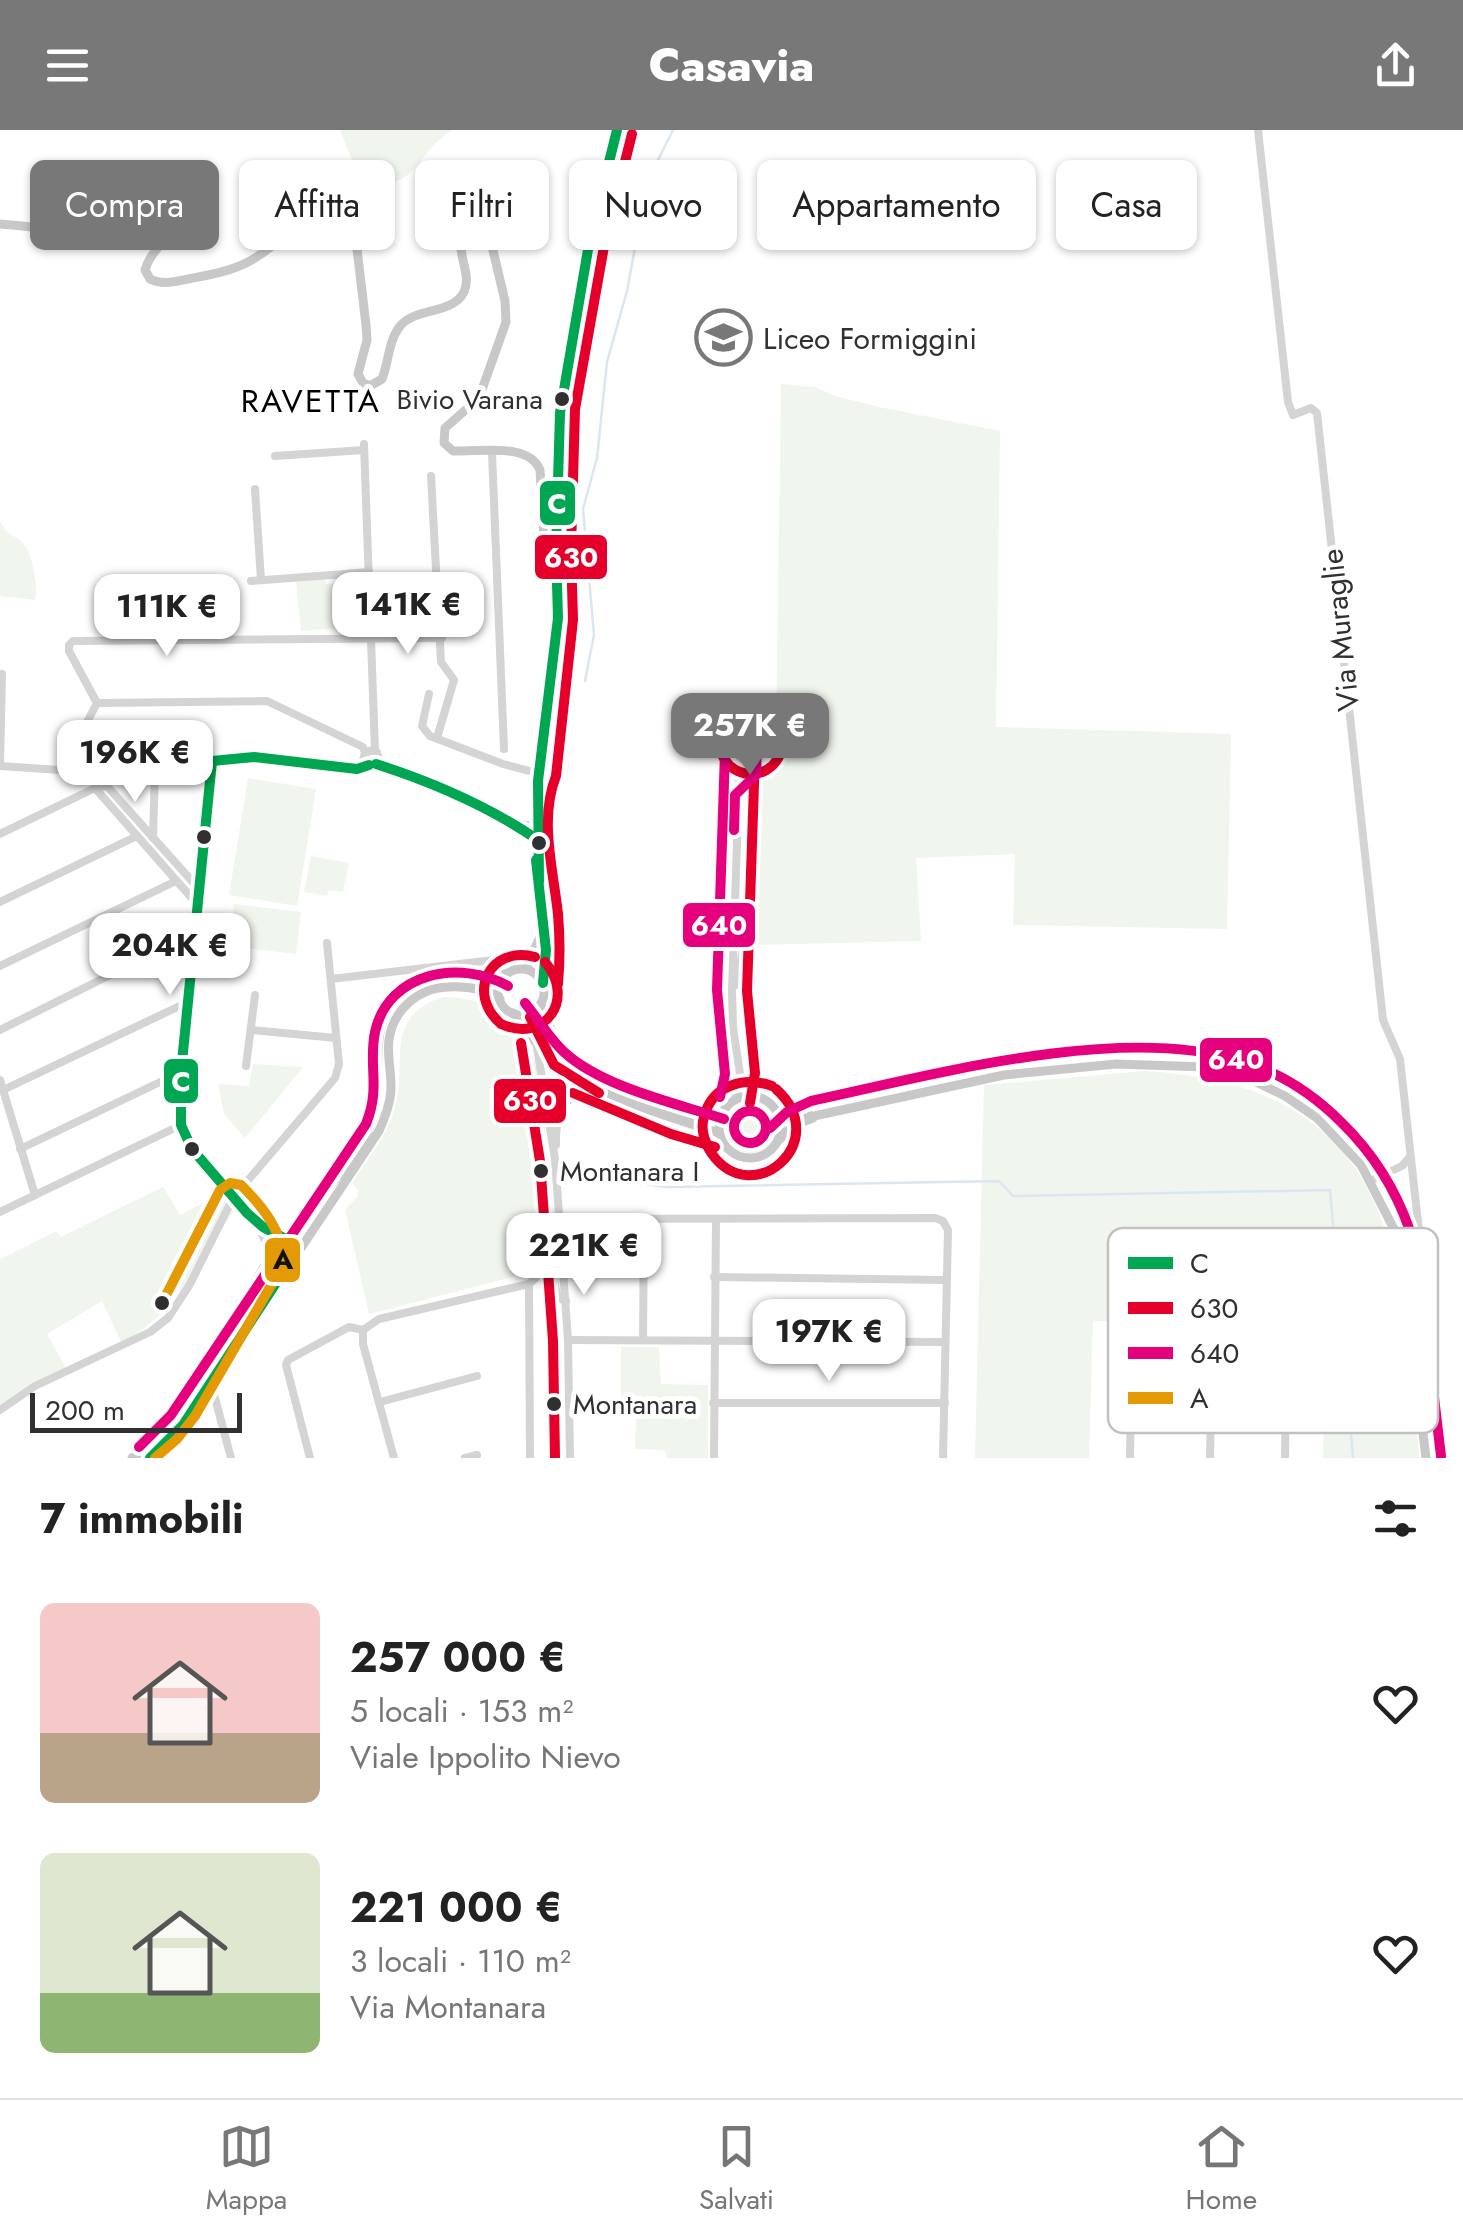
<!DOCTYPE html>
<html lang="it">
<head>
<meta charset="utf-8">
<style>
  :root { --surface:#fff; --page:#f2f2f2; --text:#222; --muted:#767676; --line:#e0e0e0; --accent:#787878 }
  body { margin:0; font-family:Jost,sans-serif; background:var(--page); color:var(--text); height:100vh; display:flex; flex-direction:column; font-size:38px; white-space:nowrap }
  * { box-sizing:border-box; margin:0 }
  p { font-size:32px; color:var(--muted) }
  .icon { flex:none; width:55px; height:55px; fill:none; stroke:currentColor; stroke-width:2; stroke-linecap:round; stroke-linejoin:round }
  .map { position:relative; height:1328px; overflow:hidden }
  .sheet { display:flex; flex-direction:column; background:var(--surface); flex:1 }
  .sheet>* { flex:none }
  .top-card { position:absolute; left:30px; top:30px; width:1405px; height:90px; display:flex; gap:20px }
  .scale { position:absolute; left:30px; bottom:25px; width:212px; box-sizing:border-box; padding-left:10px; border:5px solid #303030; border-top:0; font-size:28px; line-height:35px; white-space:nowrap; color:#303030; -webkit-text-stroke:8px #fff; paint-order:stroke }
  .price { position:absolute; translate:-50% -85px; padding:0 22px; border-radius:20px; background:#fff; color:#222; font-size:32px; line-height:65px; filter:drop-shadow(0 2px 5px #0008) }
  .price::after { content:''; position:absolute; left:50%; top:60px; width:30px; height:22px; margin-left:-15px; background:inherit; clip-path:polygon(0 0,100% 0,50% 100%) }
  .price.current { background:var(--accent); color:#fff }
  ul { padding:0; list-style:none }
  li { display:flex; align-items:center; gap:30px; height:250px; padding:0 40px }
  li span { display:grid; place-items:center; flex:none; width:280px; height:200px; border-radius:15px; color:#555 }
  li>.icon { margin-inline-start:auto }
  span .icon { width:120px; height:120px; fill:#fffc; stroke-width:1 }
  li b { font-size:42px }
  h2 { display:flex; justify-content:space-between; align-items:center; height:120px; padding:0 40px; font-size:42px }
  .tag { padding:0 35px; border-radius:15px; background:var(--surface); box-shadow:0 2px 8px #0004; font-size:35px; line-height:90px }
  .tag.current { background:var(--accent); color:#fff }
  header { display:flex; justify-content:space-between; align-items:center; height:130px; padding:0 40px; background:var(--accent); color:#fff; font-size:45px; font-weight:800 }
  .dock { display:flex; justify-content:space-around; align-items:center; height:140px; border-top:2px solid var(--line); background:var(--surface); font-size:28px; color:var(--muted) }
  .dock a { display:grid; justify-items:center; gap:5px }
  .dock .current { color:var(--accent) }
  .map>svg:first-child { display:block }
  .green { fill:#f0f5ed }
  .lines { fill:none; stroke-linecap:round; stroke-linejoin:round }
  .stream { stroke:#dbe6f1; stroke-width:2.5 }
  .minor { stroke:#d4d4d4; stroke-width:8 }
  .major { stroke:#c8c8c8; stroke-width:9 }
  .bus-1-casing { stroke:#fff; stroke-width:18 }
  .bus-2-casing { stroke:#fff; stroke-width:18 }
  .bus-3-casing { stroke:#fff; stroke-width:18 }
  .bus-4-casing { stroke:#fff; stroke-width:18 }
  .bus-1 { stroke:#00a651; stroke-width:10 }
  .bus-2 { stroke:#e4002b; stroke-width:10 }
  .bus-3 { stroke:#e5007d; stroke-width:10 }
  .bus-4 { stroke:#e39a05; stroke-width:10 }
  .bus-dot { fill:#303030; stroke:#fff; stroke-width:4 }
  .labels { text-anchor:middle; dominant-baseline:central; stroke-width:10; stroke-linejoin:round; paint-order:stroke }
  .bus-label { font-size:28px; fill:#303030; stroke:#fff; text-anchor:start }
  .poi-label { font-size:30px; fill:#303030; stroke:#fff; text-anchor:start }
  .street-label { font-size:30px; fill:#303030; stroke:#fff }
  .neighbourhood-label { font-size:32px; letter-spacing:2.5px; fill:#000; stroke:#fff }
  .key { fill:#fff; stroke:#c1c1c1; stroke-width:2.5 }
  .key-label { font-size:28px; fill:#303030 }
  .line-badge { stroke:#fff; stroke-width:4 }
  .badge-label { font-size:28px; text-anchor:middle; font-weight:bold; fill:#fff }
  .pale-badge-label { font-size:28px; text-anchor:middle; font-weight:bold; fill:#111 }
</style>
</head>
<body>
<header><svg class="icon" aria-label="menu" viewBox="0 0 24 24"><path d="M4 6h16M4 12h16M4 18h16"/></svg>Casavia<svg class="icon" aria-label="share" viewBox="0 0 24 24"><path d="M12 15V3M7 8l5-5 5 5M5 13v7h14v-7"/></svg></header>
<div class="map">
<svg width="1463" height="1328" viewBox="0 0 1463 1328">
  <rect width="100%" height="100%" fill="#fff"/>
  <g class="green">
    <path d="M340,0H452C413,24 419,65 360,50Z"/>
    <polygon points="781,254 815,257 835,266 879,277 1000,301 996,597 1231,604 1227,799 1013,795 1015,724 916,728 921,811 754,815 743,801 745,693 776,608"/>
    <path d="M0,391C8,408 14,403 23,413C32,422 39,459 35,470L0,466Z"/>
    <polygon points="324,449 326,454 342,453 349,464 360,468 363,497 301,501 296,452"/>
    <polygon points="248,648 316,659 297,776 229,765"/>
    <polygon points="311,726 349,733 343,762 329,760 327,766 304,762"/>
    <polygon points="234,774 301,782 296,824 229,816"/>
    <path d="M443,867C495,867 526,897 540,947L559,1135L369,1184L345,1080L357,1067L358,1060L352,1053C368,1029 387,1006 395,978C408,932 382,887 443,867Z"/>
    <polygon points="253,934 303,937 245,1008 224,984 218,954 249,956"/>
    <path d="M1145,941C1294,949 1379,1015 1400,1166C1402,1181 1406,1197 1406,1212C1406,1220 1403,1227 1402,1235C1402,1245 1405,1248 1401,1257L1418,1310L1419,1328H1323L1326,1174L1138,1170L1135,1192L1093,1191L1089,1328H975L984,955Z"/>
    <circle cx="751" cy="997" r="26"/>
    <path d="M163,1057L180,1085L227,1061L240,1074C202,1119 178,1186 121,1212L102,1171L47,1204L66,1238L0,1276V1129L57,1101L61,1107Z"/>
    <polygon points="621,1217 659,1217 661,1254 708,1255 708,1328 667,1328 665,1320 635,1319 636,1279 621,1276"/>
  </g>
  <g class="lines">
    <g class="stream">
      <polyline points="585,551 594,505 583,379 597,328 607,232 627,161 647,52 673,0"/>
      <polyline points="551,690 565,636"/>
      <polyline points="537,983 541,1027"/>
      <path d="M568,1033C600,1051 631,1053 667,1057L999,1051L1013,1066L1330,1060L1347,1254"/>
      <polyline points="1348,1267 1353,1328"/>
    </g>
    <g class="minor">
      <polyline points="1258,0 1288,272 1293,285 1311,278 1317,283 1318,292 1383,890 1400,929 1444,1328"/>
      <polyline points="364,314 375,621"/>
      <polyline points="492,323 504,619"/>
      <polyline points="275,326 364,320"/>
      <polyline points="431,346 441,532 454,550 437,608"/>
      <polyline points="255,359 261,450"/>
      <polyline points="369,442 345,444 351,462 370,466"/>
      <polyline points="251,451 345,444"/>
      <polyline points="429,564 422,596 430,606 503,634 541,644"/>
      <polyline points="97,573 267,571 363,617 365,623"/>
      <circle cx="751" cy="613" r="16"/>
      <polyline points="212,631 181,942 181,995 192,1019 260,1100 267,1115 269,1130"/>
      <polyline points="376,634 379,629 377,622 372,620 365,623 363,630 367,634 376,634 429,651 513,693 535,708"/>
      <polyline points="0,636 89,642 130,639 155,642 231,627 357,639 369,635"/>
      <polyline points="0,636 2,544"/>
      <polyline points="62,640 97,573 69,521 69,515 73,511 442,508"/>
      <polyline points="95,658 197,774"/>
      <polyline points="95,658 107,656 199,759"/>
      <polyline points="513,693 541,697"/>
      <polyline points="0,704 95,658"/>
      <polyline points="153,708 155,642"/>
      <polyline points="0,772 137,706"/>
      <polyline points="0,836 176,751"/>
      <polyline points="331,849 535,825"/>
      <polyline points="736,855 746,805 750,639 754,629"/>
      <polyline points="0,900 194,803"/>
      <polyline points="251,900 336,908"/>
      <polyline points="536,911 555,1029 568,1210 570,1328"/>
      <polyline points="246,936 255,865"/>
      <polyline points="740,944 757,967"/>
      <polyline points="0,950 35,1065"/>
      <polyline points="3,960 188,872"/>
      <polyline points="735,970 740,944 733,897 732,861 740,624"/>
      <path d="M556,1015C555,986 562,966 592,958"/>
      <polyline points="20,1019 181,942"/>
      <polyline points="1370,1051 1402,1036 1409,1028"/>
      <polyline points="0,1082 181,995"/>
      <polyline points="560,1089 935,1088 943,1091 948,1100 943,1328"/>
      <polyline points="258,1092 293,1113 295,1127"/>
      <polyline points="714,1147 945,1150"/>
      <polyline points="529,1154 530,1328"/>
      <polyline points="363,1200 379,1189 529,1154 538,1146 553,1148 558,1168 566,1171"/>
      <polyline points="363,1200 363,1214 394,1328"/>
      <polyline points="643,1209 644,1089"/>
      <polyline points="568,1210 945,1212"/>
      <polyline points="1398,1261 1407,1255 1407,1231 1412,1217"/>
      <polyline points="1398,1261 1406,1264 1412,1286 1423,1300"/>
      <polyline points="215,1268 231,1328"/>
      <polyline points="380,1272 477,1246"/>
      <polyline points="713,1273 945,1273"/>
      <polyline points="0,1280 35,1256 150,1202 168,1188 190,1154 233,1068 335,948 339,934 327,813"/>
      <polyline points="310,1328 286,1235 288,1230 349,1197 363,1200"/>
      <polyline points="465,1328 477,1325"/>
      <polyline points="714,1328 716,1089"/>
      <polyline points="1130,1328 1131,1268 1138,1262 1398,1261"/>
      <polyline points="1210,1328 1213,1176 1287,1177 1285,1328"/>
    </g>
    <g class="major">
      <path d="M0,94C32,96 79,105 109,98C133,93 143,63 168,65L179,74C183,103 152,114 145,140L150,149C162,155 174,152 188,149C208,145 229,142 248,132C278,117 306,79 343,84L355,102L366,195L367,210L358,244L363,253L370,256L382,249C389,232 388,210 401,195C417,177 452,185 464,162C472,144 457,125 461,106L473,99L485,102L491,112L505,171L506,192L479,268L445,298L444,313L453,321C479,322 529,312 540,340L546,442L550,450L556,453"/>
      <path d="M536,748C551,777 546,821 543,853"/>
      <polyline points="539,751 538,651 558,488 556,420 560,283 590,108 617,0"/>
      <polyline points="526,839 542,802"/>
      <circle cx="521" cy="862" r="23"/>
      <polyline points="541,874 556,912 577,935 668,982 699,989 722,982"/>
      <path d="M513,883C528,900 541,923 558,937C589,963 679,990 719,1003"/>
      <circle cx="750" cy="997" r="31"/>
      <polyline points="779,984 814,986 1004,945 1116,934 1206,937 1250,949 1285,966 1317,988 1361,1035 1394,1099 1403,1138 1426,1328"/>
      <polyline points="780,1009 795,995 813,988"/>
      <path d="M132,1328C199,1282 226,1194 269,1129C298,1085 343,1050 367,1003C392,956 358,899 404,861C429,840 476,839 507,844"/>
      <path d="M150,1328L183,1295L379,1001C385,987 391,972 391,956C391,941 387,925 389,910C393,880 418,858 448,857C465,856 485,859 500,869"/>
    </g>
    <defs>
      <g id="bus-1">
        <polyline points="212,631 254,627 357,639 369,635"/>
        <path d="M376,634C432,652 486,675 535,708"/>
        <polyline points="536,730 546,820 543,853"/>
        <polyline points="539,751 538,651 558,488 556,420 560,283 590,108 617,0"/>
        <polyline points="150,1328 183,1295 295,1124 293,1113 263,1097 247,1083 192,1019 181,995 181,942 212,631"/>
      </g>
      <g id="bus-2">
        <circle cx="751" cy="613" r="31"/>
        <path d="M535,827C489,815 466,864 501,894C546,914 576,868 545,832"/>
        <path d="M558,854C560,831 560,807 558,784C553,738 539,689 556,646L573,490L571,420L575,279L605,111L632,4"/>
        <polyline points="530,887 554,935 599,963"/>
        <polyline points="521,913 540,1031 553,1211 555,1328"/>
        <path d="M772,956C744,946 712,955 704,987C700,999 705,1014 712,1024C753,1081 834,1011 776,959"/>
        <polyline points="573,963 671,1004 715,1017"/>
        <polyline points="750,973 755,943 747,861 755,625"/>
      </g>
      <g id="bus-3">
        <polyline points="734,700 735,665 756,645 757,615"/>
        <path d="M525,873C538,889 549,908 564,922C602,957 675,973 724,989"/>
        <polyline points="720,967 725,944 717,860 725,623"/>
        <circle cx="750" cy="997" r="16"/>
        <path d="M770,998L787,982L811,971C931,945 1119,894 1238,930C1277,941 1313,964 1341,992C1372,1022 1396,1060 1410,1101C1418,1127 1420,1155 1424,1183C1430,1230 1435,1278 1441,1326"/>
        <path d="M139,1317L171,1285L366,994C381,957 368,936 375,902C388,842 460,829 508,856"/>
      </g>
      <path id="bus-4" d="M155,1328L177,1309L195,1286L283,1135C285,1103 262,1076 241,1055L230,1053L220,1060L162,1173"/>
    </defs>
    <use href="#bus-1" class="bus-1-casing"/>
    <use href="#bus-2" class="bus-2-casing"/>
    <use href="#bus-3" class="bus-3-casing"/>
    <use href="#bus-4" class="bus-4-casing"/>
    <use href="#bus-1" class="bus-1"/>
    <use href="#bus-2" class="bus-2"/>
    <use href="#bus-3" class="bus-3"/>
    <use href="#bus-4" class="bus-4"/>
  </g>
  <defs>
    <symbol id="school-ring" viewBox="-11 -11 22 22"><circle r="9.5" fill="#fff" stroke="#787878" stroke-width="1.5"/><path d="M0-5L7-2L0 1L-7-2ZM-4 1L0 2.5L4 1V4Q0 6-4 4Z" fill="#787878"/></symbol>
  </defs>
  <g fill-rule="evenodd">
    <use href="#school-ring" x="692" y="176" width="63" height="63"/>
  </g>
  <g class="bus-dot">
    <circle cx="562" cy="269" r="9"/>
    <circle cx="204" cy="707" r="9"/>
    <circle cx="539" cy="713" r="9"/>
    <circle cx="192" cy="1019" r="9"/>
    <circle cx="541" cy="1041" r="9"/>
    <circle cx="162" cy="1173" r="9"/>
    <circle cx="554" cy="1274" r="9"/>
  </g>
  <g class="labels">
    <g class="bus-label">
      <text x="543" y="269" text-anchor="end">Bivio Varana</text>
      <text x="560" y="1041">Montanara I</text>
      <text x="573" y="1274">Montanara</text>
    </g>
    <g class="poi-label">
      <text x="763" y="208">Liceo Formiggini</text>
    </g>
    <g class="street-label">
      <text transform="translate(1340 500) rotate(-96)">Via Muraglie</text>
    </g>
    <g class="neighbourhood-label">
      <text x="311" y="271">RAVETTA</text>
    </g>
  </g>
  <rect x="1108" y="1098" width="330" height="205" rx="15" class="key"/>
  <rect x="1128" y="1127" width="45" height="12" fill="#00a651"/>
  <rect x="1128" y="1172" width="45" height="12" fill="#e4002b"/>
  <rect x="1128" y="1217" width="45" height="12" fill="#e5007d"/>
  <rect x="1128" y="1262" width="45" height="12" fill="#e39a05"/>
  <g class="key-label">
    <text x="1190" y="1143">C</text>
    <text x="1190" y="1188">630</text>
    <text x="1190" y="1233">640</text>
    <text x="1190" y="1278">A</text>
  </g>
  <g class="line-badge">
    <rect x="538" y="349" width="39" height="48" rx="10" fill="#00a651"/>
    <rect x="533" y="403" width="76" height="48" rx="10" fill="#e4002b"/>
    <rect x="681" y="771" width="76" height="48" rx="10" fill="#e5007d"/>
    <rect x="1198" y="906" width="76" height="48" rx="10" fill="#e5007d"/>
    <rect x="162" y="927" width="38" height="48" rx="10" fill="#00a651"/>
    <rect x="492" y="947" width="76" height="48" rx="10" fill="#e4002b"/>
    <rect x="263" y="1106" width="39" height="48" rx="10" fill="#e39a05"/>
  </g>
  <g class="badge-label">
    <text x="557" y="383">C</text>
    <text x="571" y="437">630</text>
    <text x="719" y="805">640</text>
    <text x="1236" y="939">640</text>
    <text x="181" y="961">C</text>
    <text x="530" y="980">630</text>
  </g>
  <g class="pale-badge-label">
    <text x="283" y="1139">A</text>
  </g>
</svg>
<div class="scale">200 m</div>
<b class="price" style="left:408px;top:527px">141K €</b>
<b class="price" style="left:167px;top:529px">111K €</b>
<b class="price current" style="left:750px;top:648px">257K €</b>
<b class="price" style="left:135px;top:675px">196K €</b>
<b class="price" style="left:170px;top:868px">204K €</b>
<b class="price" style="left:584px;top:1168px">221K €</b>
<b class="price" style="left:829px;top:1254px">197K €</b>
<div class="top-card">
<a class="tag current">Compra</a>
<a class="tag">Affitta</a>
<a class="tag">Filtri</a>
<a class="tag">Nuovo</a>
<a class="tag">Appartamento</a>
<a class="tag">Casa</a>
</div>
</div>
<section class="sheet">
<h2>7 immobili<svg class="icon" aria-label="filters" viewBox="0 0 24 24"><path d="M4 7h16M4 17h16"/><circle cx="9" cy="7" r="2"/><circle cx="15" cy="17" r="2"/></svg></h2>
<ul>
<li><span style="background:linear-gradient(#f6c9c9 65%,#b9a48a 0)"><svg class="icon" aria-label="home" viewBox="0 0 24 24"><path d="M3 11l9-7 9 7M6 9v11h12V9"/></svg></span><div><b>257 000 €</b><p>5 locali · 153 m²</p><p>Viale Ippolito Nievo</p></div><svg class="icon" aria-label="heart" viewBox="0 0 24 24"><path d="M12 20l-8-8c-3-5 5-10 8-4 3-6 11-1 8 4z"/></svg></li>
<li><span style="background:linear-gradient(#dfe7d0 70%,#8fb573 0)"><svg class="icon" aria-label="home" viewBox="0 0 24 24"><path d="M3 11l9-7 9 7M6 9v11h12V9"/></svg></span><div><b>221 000 €</b><p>3 locali · 110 m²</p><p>Via Montanara</p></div><svg class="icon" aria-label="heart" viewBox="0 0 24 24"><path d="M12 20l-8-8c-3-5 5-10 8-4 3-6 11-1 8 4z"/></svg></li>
</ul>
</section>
<nav class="dock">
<a class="current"><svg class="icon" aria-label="map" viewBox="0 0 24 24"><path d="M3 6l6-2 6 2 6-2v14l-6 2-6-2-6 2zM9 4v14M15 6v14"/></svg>Mappa</a>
<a><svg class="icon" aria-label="saved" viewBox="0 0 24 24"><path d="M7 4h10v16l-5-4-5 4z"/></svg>Salvati</a>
<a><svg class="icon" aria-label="home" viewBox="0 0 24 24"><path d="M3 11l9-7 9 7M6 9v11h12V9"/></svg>Home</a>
</nav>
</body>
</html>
